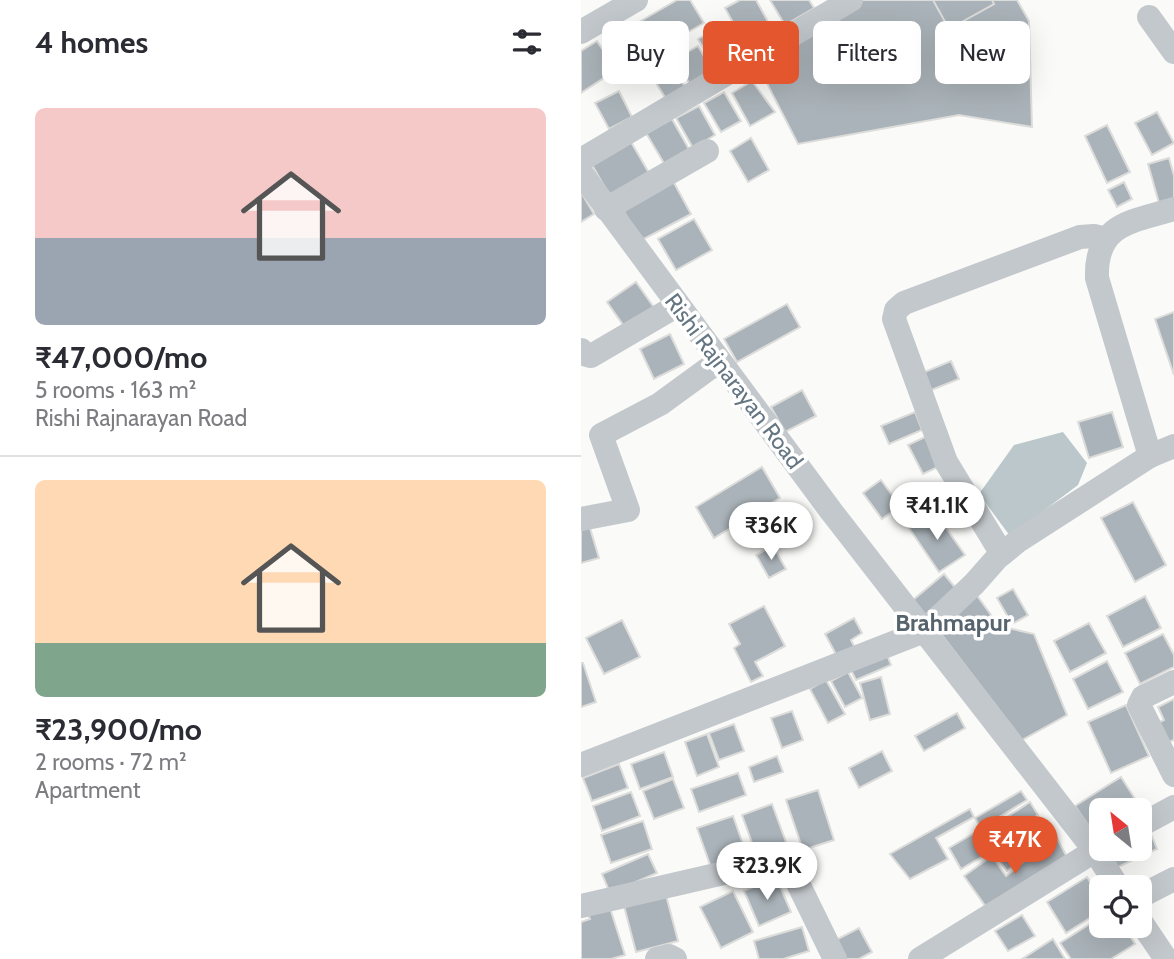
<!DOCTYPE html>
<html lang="en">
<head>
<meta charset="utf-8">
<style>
  :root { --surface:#fff; --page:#f7f7f7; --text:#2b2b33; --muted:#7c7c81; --line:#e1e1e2; --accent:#e4572e }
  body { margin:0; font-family:Cabin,sans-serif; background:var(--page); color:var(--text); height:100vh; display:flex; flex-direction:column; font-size:26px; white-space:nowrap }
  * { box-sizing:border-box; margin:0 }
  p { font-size:23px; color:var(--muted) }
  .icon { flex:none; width:38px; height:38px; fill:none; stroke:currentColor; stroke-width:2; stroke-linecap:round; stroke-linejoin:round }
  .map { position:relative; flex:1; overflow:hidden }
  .drawer { display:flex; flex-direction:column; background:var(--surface); width:581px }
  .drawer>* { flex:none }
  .top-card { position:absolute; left:21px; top:21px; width:466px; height:63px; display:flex; gap:14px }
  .needle { width:46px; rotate:330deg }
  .controls { position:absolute; left:508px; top:798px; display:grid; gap:14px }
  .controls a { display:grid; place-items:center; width:63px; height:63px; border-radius:10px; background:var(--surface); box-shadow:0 7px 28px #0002; font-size:35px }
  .price { position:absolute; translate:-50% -60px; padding:0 16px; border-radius:24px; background:#fff; color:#222; font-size:23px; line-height:46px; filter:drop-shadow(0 2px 4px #0008) }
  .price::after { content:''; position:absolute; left:50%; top:42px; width:21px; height:16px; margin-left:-10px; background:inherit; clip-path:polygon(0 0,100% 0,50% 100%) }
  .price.current { background:var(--accent); color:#fff }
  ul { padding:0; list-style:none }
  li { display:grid; align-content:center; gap:14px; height:371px; padding:0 35px }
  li+li { border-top:2px solid var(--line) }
  li span { display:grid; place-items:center; height:217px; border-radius:10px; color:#555 }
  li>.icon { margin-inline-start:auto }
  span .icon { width:126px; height:126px; fill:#fffc; stroke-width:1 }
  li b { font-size:30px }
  h2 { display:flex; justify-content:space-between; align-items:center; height:84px; padding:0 35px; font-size:30px }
  .pill { padding:0 24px; border-radius:10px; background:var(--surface); box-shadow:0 7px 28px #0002; font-size:24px; line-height:63px }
  .pill.current { background:var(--accent); color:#fff }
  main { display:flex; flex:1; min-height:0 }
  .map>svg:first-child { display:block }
  .water { fill:#bbc7cb }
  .building { fill:#aab3b9; stroke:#dcdcda; stroke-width:2 }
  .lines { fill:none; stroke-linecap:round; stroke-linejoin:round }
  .minor { stroke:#c3c8cc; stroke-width:24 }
  .labels { text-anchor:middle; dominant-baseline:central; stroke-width:7; stroke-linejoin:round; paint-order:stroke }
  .street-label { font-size:23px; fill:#657683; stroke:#fff }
  .neighbourhood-label { font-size:24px; font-weight:bold; fill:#57646e; stroke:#fff }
</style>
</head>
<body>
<main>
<section class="drawer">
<h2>4 homes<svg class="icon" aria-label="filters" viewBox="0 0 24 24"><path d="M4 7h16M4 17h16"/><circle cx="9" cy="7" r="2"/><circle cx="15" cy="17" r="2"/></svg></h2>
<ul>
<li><span style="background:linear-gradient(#f6c9c9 60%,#9aa5b1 0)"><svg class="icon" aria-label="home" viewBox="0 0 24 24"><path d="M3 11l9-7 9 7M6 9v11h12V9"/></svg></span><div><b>₹47,000/mo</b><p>5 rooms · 163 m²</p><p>Rishi Rajnarayan Road</p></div></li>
<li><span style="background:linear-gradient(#ffd9b3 75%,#7fa58c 0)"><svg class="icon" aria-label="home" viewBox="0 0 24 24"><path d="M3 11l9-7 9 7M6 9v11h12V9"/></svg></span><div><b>₹23,900/mo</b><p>2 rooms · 72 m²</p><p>Apartment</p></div></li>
</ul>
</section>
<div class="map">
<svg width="593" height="959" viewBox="0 0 593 959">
  <rect width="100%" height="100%" fill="#fafaf8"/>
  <polygon class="water" points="482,432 506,463 497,485 429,536 398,494 433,445"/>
  <g class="building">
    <polygon points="96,0 109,0 123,23 74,51 58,22"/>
    <polygon points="159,0 175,0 192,31 165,46 144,8"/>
    <polygon points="189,0 228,0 233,8 204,25"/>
    <polygon points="280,0 436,0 448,21 451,127 378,115 217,144 173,58"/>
    <polygon points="352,0 411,0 413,4 368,29"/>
    <polygon points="143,24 162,56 136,71 117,39"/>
    <polygon points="16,41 35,70 0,93 0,51"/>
    <polygon points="117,46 133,73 110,86 94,59"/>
    <polygon points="90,63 106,90 87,102 70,75"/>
    <polygon points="171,81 194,112 169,126 151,93"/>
    <polygon points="38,91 51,117 28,129 14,103"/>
    <polygon points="143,92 160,121 140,132 123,103"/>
    <polygon points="118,106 134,135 112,148 95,118"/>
    <polygon points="576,112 593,143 571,155 554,123"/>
    <polygon points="91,119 109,151 84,165 65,133"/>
    <polygon points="526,125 549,172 526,183 504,136"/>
    <polygon points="170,138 188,170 167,182 149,151"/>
    <polygon points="50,142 68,173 29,196 11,165"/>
    <polygon points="588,158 593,176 593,199 578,203 567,164"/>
    <polygon points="92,181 110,214 59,241 41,208"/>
    <polygon points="543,182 551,199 536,207 527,190"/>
    <polygon points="0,192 13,214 0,222"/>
    <polygon points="113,219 131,250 95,270 77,239"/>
    <polygon points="55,282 74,309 45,329 26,302"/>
    <polygon points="206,304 219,327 156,362 143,339"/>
    <polygon points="593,312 593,375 574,319"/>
    <polygon points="89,334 103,364 73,379 59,349"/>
    <polygon points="370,361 378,379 348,391 341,373"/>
    <polygon points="221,390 235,416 204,432 190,407"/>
    <polygon points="334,412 341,430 308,444 300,426"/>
    <polygon points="531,412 542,447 508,458 497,422"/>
    <polygon points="344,437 359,466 342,474 327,445"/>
    <polygon points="181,467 199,498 133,538 115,507"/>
    <polygon points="300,480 319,506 301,519 282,493"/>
    <polygon points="552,502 585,565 554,582 520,518"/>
    <polygon points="353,511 384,555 358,572 328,528"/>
    <polygon points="9,528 18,558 0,563 0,530"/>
    <polygon points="192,546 205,569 188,578 175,555"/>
    <polygon points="363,574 377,591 344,620 332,600"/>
    <polygon points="432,589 447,615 431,624 416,598"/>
    <polygon points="392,590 418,626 453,634 486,715 441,740 354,626"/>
    <polygon points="564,596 580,628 542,647 526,616"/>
    <polygon points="183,606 204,646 174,662 182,676 170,682 153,648 159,644 148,624"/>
    <polygon points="273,618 281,633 270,640 275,650 258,660 244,634"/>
    <polygon points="41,620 59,657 23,674 5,638"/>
    <polygon points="508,623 525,653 489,672 473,641"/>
    <polygon points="582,634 593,655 593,667 559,684 544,653"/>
    <polygon points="306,655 310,665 275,680 270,670"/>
    <polygon points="526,661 542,692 507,709 492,679"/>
    <polygon points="0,663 2,663 15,702 0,707"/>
    <polygon points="267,672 281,698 264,707 250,681"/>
    <polygon points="300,677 309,714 289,720 279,683"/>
    <polygon points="245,680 264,714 247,723 229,689"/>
    <polygon points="593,699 593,740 585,743 575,724 583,720 577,707"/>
    <polygon points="545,705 568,756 530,773 507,722"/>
    <polygon points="211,711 222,740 201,748 190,718"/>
    <polygon points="376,713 384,728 343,751 334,736"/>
    <polygon points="153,724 163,751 138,760 128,733"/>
    <polygon points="126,734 138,767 116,776 104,742"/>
    <polygon points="301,751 311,771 278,788 268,768"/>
    <polygon points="83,752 92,777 59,789 50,764"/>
    <polygon points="196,756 202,772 173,782 168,767"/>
    <polygon points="38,764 47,788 11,801 2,778"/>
    <polygon points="157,773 165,795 118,812 110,789"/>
    <polygon points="540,777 561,810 520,810 520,832 514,835 494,806"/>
    <polygon points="92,779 103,808 73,819 62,791"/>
    <polygon points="237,790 253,840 222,850 205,800"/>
    <polygon points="440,791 446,800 400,828 394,818"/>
    <polygon points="50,792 59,816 21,831 12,806"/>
    <polygon points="449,802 457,815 435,829 438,833 411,849 402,833"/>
    <polygon points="191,804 205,842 175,854 161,815"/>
    <polygon points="389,809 393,817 355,838 367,859 329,879 309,854"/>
    <polygon points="152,816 168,861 132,873 116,828"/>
    <polygon points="460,818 475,834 426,871 413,854"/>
    <polygon points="62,821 71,849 30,863 20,835"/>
    <polygon points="395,832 407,853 380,869 368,848"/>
    <polygon points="570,834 576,849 535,868 528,853 538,849 558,849 558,840"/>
    <polygon points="475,836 488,861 410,914 383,876 411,856 425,876"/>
    <polygon points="67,854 76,873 29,893 21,874"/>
    <polygon points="195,877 210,912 178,926 163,891"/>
    <polygon points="506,877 520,899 520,911 485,933 466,902"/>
    <polygon points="152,891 172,932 140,948 119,907"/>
    <polygon points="85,895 97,941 55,952 43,906"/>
    <polygon points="29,908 44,955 30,959 0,959 0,922 9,919 7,915"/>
    <polygon points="441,915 454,936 427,951 414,931"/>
    <polygon points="520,917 520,926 543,926 554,944 530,959 490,959 479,943"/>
    <polygon points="221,927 228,951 202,959 178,959 173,941"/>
    <polygon points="278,928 291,952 278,959 257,959 249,943"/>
    <polygon points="472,939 484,959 441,959"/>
  </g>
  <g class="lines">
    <g class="minor">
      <polyline points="568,17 593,52"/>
      <polyline points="0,32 55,0"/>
      <polyline points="0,160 270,0"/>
      <polyline points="0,173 250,511 514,851 537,887"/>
      <polyline points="25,209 126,151"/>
      <polyline points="0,350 2,354 10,356 97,305"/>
      <path d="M569,456L516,278C514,223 551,222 593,209"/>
      <polyline points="0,519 47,510 20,435 79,404 138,361"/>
      <polyline points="421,554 365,462 313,319 315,310 323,303 499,237 513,236 525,239"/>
      <polyline points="593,682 562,697 558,705 593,775"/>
      <polyline points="0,765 343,631 393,584 416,558 437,541 569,456 593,446"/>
      <polyline points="558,826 593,807"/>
      <polyline points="558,897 593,879"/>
      <polyline points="0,906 195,861 202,861 209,867 254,959"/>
      <polyline points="558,919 585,959"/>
      <polyline points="76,959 88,956 94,959"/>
      <polyline points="339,959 520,847"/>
    </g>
  </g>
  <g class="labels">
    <g class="street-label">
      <text transform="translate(153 381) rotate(53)">Rishi Rajnarayan Road</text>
    </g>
    <g class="neighbourhood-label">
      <text x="372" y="622">Brahmapur</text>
    </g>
  </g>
</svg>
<div class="controls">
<a><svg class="needle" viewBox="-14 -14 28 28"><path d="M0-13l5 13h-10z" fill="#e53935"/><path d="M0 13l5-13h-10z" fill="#7c7c81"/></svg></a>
<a><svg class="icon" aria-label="locate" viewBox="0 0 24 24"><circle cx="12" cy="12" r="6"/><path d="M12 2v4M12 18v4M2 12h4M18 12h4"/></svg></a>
</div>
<b class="price" style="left:356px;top:542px">₹41.1K</b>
<b class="price" style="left:190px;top:562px">₹36K</b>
<b class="price current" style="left:434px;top:876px">₹47K</b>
<b class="price" style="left:186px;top:902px">₹23.9K</b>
<div class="top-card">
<a class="pill">Buy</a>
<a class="pill current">Rent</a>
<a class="pill">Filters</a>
<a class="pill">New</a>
</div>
</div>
</main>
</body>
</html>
